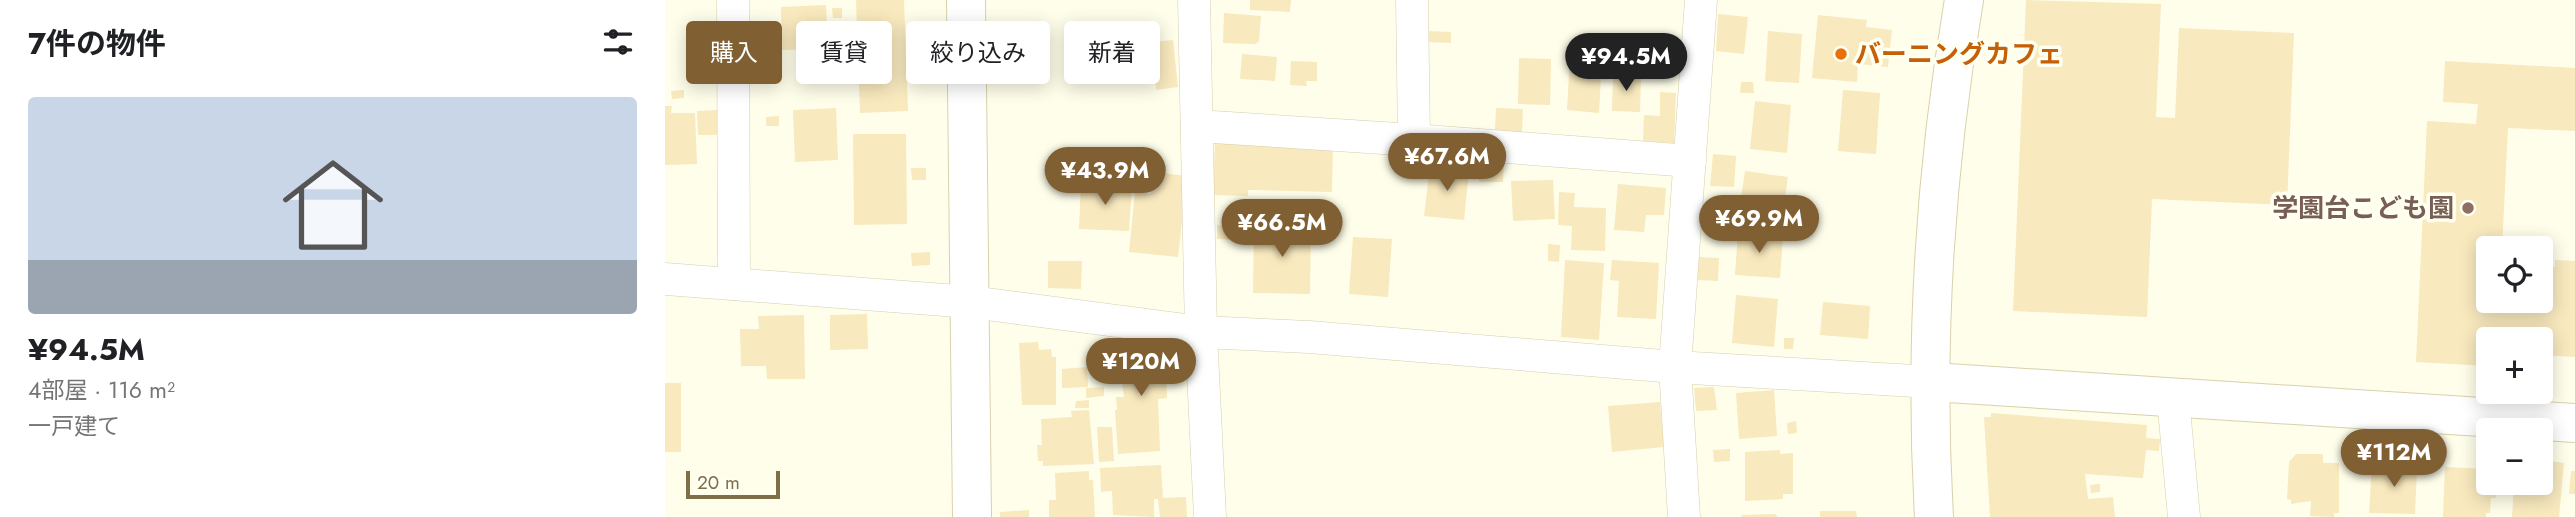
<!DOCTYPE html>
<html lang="ja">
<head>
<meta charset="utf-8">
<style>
  :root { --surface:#fff; --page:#f2f2f2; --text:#202124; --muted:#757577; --line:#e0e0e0; --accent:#805f32 }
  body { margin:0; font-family:Jost,"Noto Sans JP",sans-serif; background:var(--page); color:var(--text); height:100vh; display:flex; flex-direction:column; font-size:26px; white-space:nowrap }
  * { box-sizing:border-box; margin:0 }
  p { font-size:23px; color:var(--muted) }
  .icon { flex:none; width:38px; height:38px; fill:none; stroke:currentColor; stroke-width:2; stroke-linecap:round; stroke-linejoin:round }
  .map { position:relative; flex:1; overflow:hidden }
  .drawer { display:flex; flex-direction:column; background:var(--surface); width:665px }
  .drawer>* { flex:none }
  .guide { position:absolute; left:21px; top:21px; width:665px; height:63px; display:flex; gap:14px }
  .buttons { position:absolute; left:1811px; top:236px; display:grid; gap:14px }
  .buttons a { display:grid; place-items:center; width:77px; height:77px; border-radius:7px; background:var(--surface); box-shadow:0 4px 18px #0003; font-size:35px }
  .scale { position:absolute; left:21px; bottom:18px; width:94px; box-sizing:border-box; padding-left:7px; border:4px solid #7e6f48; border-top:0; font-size:19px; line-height:24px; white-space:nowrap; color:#7e6f48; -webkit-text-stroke:5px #fffff2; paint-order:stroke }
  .price { position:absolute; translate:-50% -60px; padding:0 16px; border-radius:24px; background:var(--accent); color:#fff; font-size:23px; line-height:46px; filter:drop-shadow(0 2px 4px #0008) }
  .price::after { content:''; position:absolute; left:50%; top:42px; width:21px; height:16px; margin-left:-10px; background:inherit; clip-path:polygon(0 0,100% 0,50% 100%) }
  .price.active { background:#222; color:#fff }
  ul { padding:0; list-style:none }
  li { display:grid; align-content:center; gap:14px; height:371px; padding:0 28px }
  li+li { border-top:2px solid var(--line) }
  li span { display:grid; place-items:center; height:217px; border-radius:7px; color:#555 }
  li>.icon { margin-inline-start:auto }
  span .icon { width:126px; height:126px; fill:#fffc; stroke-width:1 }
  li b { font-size:30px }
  h2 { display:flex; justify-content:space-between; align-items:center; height:84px; padding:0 28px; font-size:30px }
  .chip { padding:0 24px; border-radius:7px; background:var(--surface); box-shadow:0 4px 18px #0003; font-size:24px; line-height:63px }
  .chip.active { background:var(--accent); color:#fff }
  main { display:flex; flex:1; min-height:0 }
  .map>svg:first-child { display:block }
  .building { fill:#f8e9be }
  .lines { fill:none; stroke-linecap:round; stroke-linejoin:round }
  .street-casing { stroke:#d6ceaf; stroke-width:33 }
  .secondary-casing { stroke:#d9d1ac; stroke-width:40 }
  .street { stroke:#fff; stroke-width:32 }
  .secondary { stroke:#fff; stroke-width:38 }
  .food-dot { fill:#e8710a; stroke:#fffff2; stroke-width:2.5 }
  .education-dot { fill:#8d6e63; stroke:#fffff2; stroke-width:2.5 }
  .labels { text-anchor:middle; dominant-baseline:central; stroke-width:7; stroke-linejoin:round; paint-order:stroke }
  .food-label { font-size:26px; font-weight:bold; fill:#c56008; stroke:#fffff2; text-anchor:start }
  .education-label { font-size:26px; font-weight:bold; fill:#785e54; stroke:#fffff2; text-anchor:end }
</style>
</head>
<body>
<main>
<section class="drawer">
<h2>7件の物件<svg class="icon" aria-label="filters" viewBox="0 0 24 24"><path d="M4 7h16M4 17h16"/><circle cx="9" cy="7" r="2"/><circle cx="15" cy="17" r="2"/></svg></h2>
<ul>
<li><span style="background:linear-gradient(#c9d6e8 75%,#9aa5b1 0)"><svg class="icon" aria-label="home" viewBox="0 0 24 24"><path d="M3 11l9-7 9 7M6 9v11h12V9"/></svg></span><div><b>¥94.5M</b><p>4部屋 · 116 m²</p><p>一戸建て</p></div></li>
</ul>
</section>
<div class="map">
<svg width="1910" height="517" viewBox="0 0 1910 517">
  <rect width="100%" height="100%" fill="#fffeea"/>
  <g class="building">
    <polygon points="191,0 239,0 243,111 195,113"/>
    <polygon points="585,0 626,0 625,12 585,10"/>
    <polygon points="1361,0 1496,4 1491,117 1510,118 1514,28 1629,33 1622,205 1487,199 1482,317 1348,311"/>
    <polygon points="161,5 163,49 117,50 116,7"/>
    <polygon points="167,8 177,8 177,18 168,18"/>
    <polygon points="559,13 596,16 594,41 591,44 558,43"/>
    <polygon points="1053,14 1083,17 1079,54 1051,51"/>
    <polygon points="1153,15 1202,20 1201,27 1227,30 1223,67 1193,64 1192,82 1147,78"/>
    <polygon points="763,31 786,32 786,43 763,42"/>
    <polygon points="1103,31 1137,34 1134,83 1100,81"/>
    <polygon points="508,40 513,87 491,90 487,42"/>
    <polygon points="577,54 612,57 610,81 575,79"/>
    <polygon points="905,55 937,57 934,113 902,110"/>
    <polygon points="854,58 886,59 885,105 853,104"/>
    <polygon points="626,61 652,62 652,81 641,81 642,86 625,85"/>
    <polygon points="1780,61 1910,68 1910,131 1843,128 1837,248 1824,248 1824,301 1876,301 1876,267 1890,267 1890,260 1910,261 1910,357 1876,355 1876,340 1824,340 1824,366 1751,362 1762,121 1811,124 1813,104 1778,102"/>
    <polygon points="948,75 976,76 975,112 947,111"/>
    <polygon points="1076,82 1088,82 1089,93 1075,93"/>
    <polygon points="19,90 19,98 7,99 6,91"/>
    <polygon points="1178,90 1215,93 1211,154 1173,151"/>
    <polygon points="995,92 1011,93 1009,143 978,141 979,115 995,116"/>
    <polygon points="1090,101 1126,105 1122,153 1085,149"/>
    <polygon points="0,106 7,106 6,113 30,113 32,164 0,165"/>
    <polygon points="171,108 173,160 130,162 128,110"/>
    <polygon points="831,108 858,109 857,133 830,131"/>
    <polygon points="52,110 54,135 33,135 32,111"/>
    <polygon points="114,116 114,126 101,126 101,117"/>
    <polygon points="188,134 241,134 242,224 189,225"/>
    <polygon points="550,141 668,145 667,192 583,190 583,196 548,195"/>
    <polygon points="1048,154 1071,156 1069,187 1045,186"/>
    <polygon points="814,159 839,160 838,182 814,182"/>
    <polygon points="765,166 804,171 799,220 759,216"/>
    <polygon points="246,168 261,168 261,180 247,180"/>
    <polygon points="1080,171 1123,177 1117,217 1074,211"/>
    <polygon points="488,172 522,176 513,257 464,252 470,192 486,194"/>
    <polygon points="888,180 890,219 848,221 846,181"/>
    <polygon points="416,184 467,186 464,231 414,229"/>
    <polygon points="953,184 1001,188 999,215 981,215 979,232 949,230"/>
    <polygon points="894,192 910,193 909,207 941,208 940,251 906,250 907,226 893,225"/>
    <polygon points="589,224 646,225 645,294 588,293"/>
    <polygon points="552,225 577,227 576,240 552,239"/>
    <polygon points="1073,232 1118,236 1115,278 1070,275"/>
    <polygon points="688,237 727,239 723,297 684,294"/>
    <polygon points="883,244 895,245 894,262 883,261"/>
    <polygon points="265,252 265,265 247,266 246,253"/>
    <polygon points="1034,257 1054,258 1053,281 1032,280"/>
    <polygon points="900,260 939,263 934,340 896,337"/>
    <polygon points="947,260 994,263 991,319 952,317 954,281 945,280"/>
    <polygon points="383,261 417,261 416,289 383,288"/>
    <polygon points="1071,295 1113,299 1109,347 1067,343"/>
    <polygon points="1158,302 1205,306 1203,339 1155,335"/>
    <polygon points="202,314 203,349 165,350 165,315"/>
    <polygon points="139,315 140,379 102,379 101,366 76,366 75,329 94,329 93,316"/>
    <polygon points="1119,338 1129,338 1128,349 1119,349"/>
    <polygon points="373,342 374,350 386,349 387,357 391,357 391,405 357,405 354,343"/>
    <polygon points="495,342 495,345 500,345 502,398 493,399 495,451 453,454 450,410 452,410 451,397 459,397 454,356 457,356 456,346"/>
    <polygon points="422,367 423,387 397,388 397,369"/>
    <rect x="0" y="383" width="16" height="69"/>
    <polygon points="439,387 439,396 421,398 421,388"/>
    <polygon points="1049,387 1052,410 1031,411 1029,388"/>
    <polygon points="1109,390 1112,436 1074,439 1071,393"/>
    <polygon points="424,400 424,408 410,408 411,401"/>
    <polygon points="995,402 999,447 947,452 943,406"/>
    <polygon points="424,410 429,464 378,466 378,461 373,461 372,445 377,445 376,419 407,417 406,411"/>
    <polygon points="1326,413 1482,425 1481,438 1495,439 1494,451 1481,450 1478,478 1420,474 1423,499 1448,497 1450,517 1325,517 1319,417 1326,417"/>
    <polygon points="1131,421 1132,433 1123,434 1122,423"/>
    <polygon points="432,427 447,427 449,461 434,462"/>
    <polygon points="1065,449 1065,461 1049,462 1048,450"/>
    <polygon points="1115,450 1115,454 1128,453 1128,494 1118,494 1118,499 1080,501 1080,452"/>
    <polygon points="1631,454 1658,454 1658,463 1674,463 1674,513 1669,513 1669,517 1645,516 1646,501 1626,504 1626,500 1622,499 1624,462"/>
    <polygon points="1876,460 1899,463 1894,517 1847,517 1849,483 1876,483"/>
    <polygon points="1733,461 1748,462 1752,469 1750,514 1704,513 1707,464 1733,465"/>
    <polygon points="496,465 498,498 521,497 522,517 495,517 493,499 489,499 489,517 448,515 447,491 436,492 435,468"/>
    <polygon points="1780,467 1824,469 1824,483 1832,483 1831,498 1826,498 1825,513 1821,513 1821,517 1778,517"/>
    <polygon points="424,471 424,480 428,480 430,517 384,517 384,500 391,500 390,473"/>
    <polygon points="1906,471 1910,471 1910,494 1904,494"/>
    <polygon points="1435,484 1435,492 1426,493 1425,485"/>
    <polygon points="364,510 364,517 335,517 335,512"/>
    <polygon points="1155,511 1191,511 1192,517 1155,517"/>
    <polygon points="1110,514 1113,517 1077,517 1076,515"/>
  </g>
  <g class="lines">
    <defs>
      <g id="street">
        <polyline points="68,0 69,284"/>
        <polyline points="529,0 536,332 545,517"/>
        <polyline points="747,0 749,140 1025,161"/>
        <polyline points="532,126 749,140"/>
        <polyline points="0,279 306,302 536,332 644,337 1010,367 1267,382"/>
        <polyline points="1508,398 1519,517"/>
        <polyline points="1019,517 1010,367 1036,0"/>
      </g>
      <g id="secondary">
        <polyline points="301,0 307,517"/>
        <polyline points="1267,382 1910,423"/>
        <path d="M1269,517C1259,345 1270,170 1299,0"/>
      </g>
    </defs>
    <use href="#street" class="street-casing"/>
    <use href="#secondary" class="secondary-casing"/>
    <use href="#street" class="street"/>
    <use href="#secondary" class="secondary"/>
  </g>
  <circle class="food-dot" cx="1176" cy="54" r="7"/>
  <circle class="education-dot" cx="1803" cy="208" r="7"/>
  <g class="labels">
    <g class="food-label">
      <text x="1190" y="54">バーニングカフェ</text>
    </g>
    <g class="education-label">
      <text x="1789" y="208">学園台こども園</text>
    </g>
  </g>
</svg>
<div class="buttons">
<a><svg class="icon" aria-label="locate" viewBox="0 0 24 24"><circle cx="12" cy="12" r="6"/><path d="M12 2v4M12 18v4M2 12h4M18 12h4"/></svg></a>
<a>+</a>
<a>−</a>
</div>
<div class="scale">20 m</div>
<b class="price active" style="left:961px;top:93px">¥94.5M</b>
<b class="price" style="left:782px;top:193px">¥67.6M</b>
<b class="price" style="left:440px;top:207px">¥43.9M</b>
<b class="price" style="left:1094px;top:255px">¥69.9M</b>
<b class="price" style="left:617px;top:259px">¥66.5M</b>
<b class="price" style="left:476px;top:398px">¥120M</b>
<b class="price" style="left:1729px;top:489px">¥112M</b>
<div class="guide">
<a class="chip active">購入</a>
<a class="chip">賃貸</a>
<a class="chip">絞り込み</a>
<a class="chip">新着</a>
</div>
</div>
</main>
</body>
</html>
